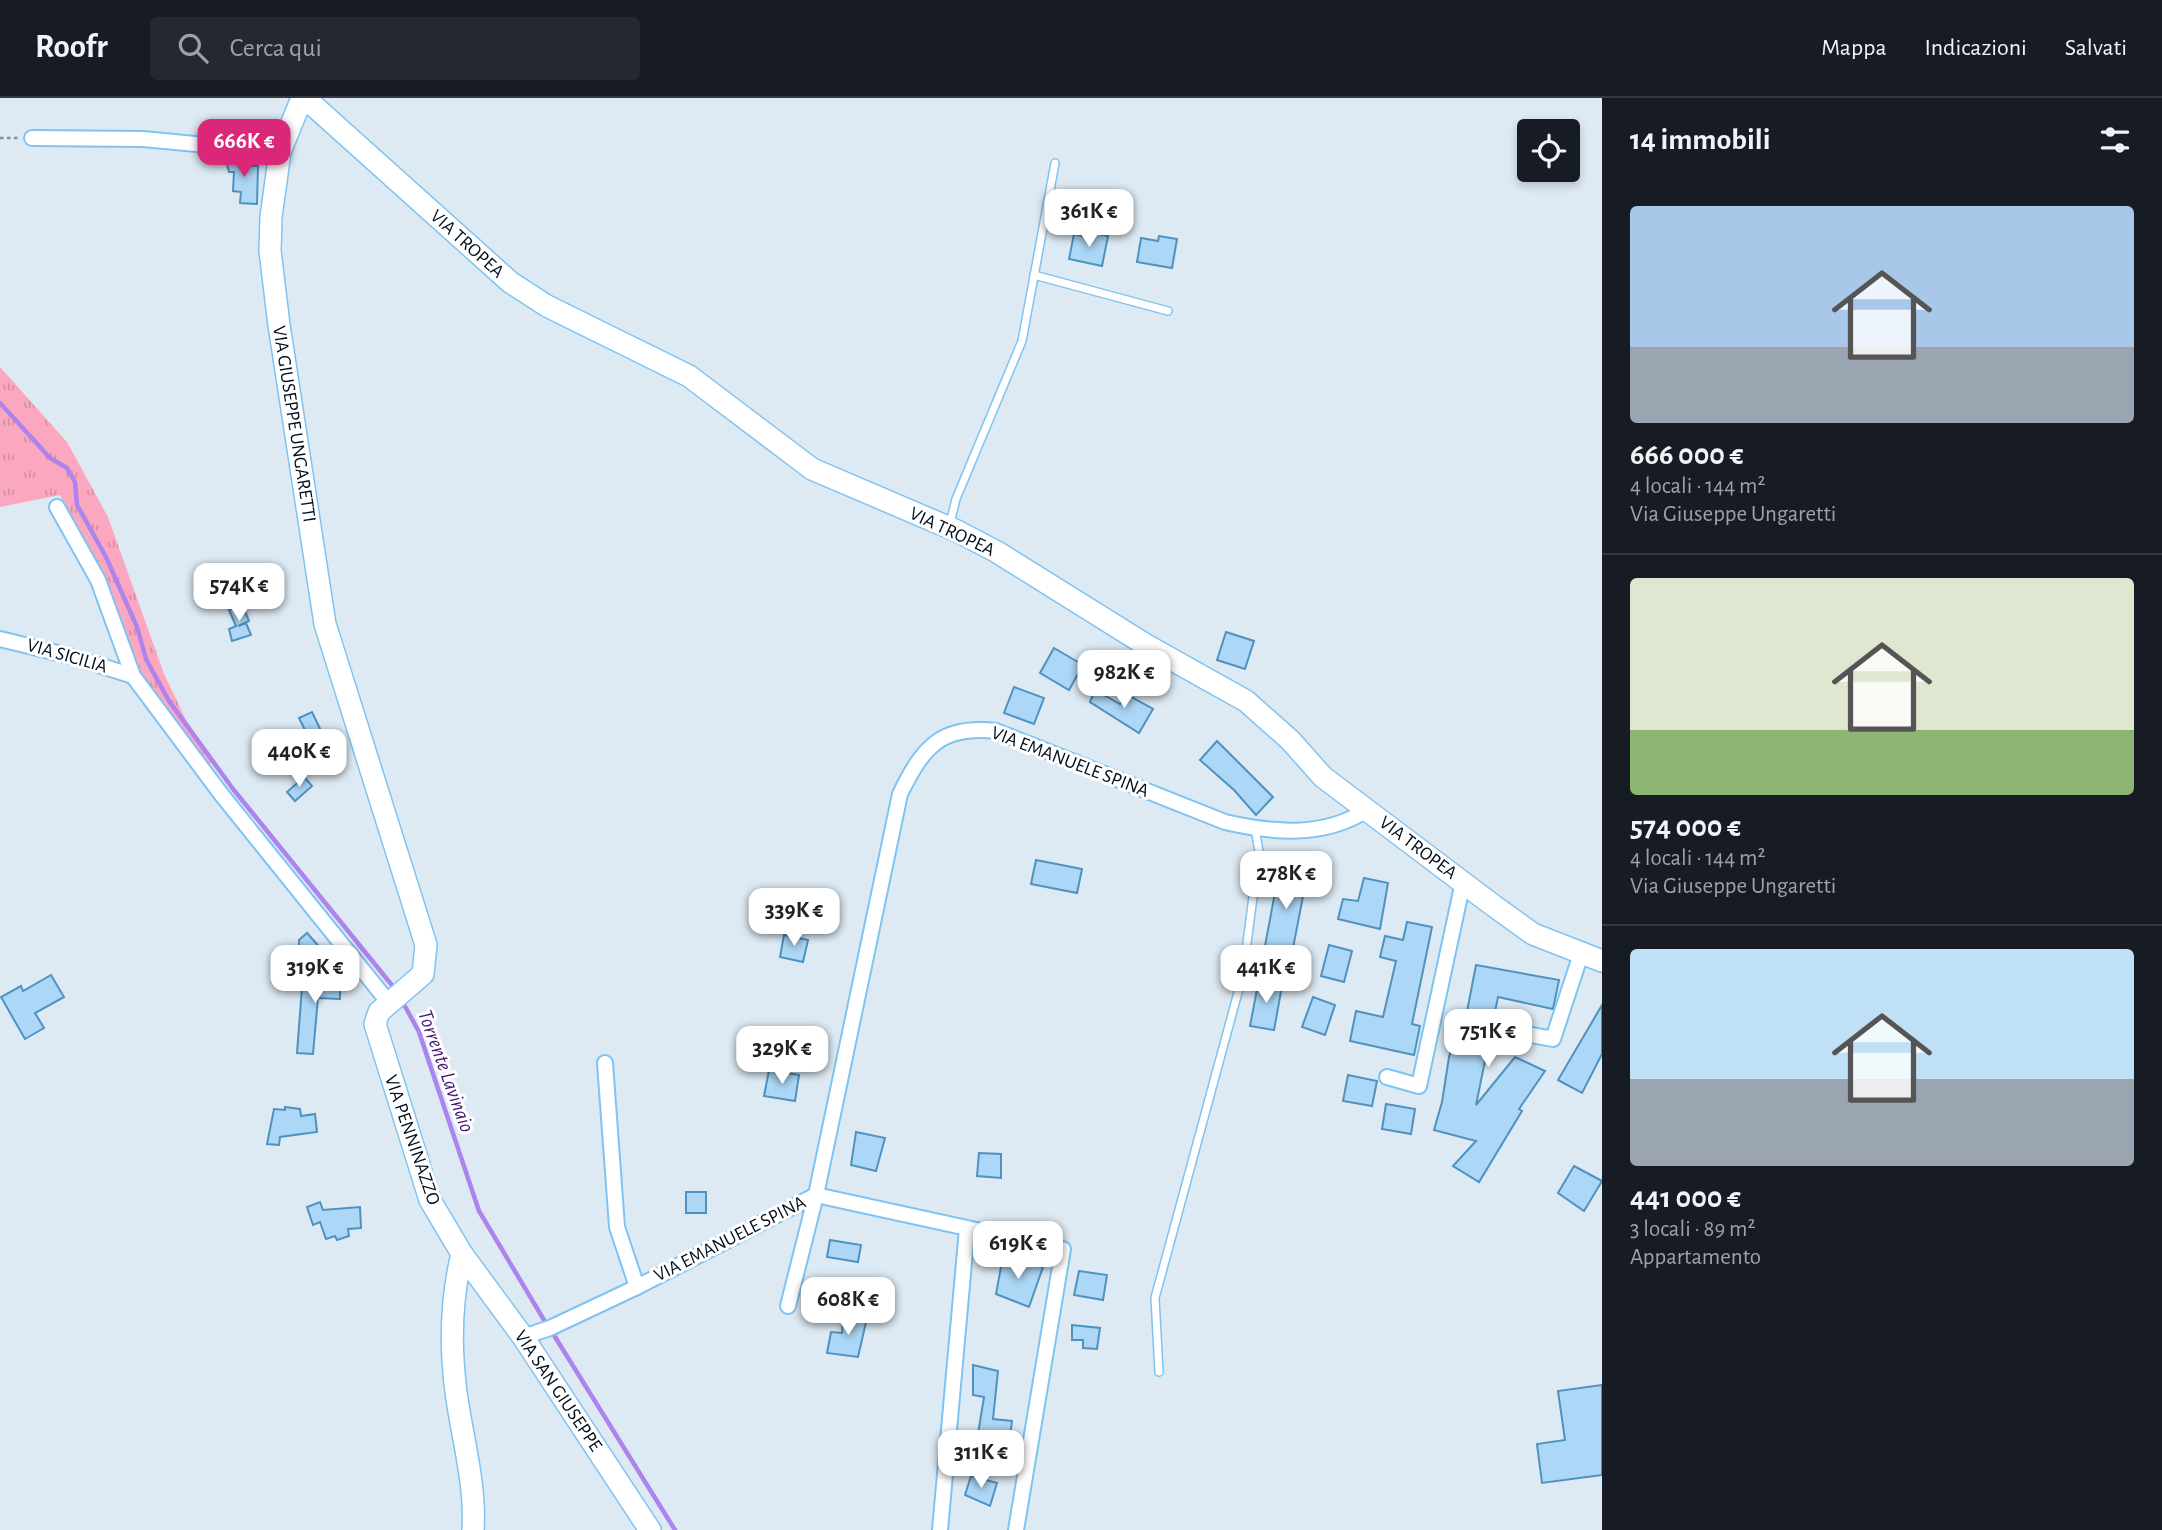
<!DOCTYPE html>
<html lang="it">
<head>
<meta charset="utf-8">
<style>
  :root { --surface:#171b24; --page:#242831; --text:#f1f3f6; --muted:#9ea1a6; --line:#363941; --accent:#db2777 }
  body { margin:0; font-family:"Alegreya Sans",sans-serif; background:var(--page); color:var(--text); height:100vh; display:flex; flex-direction:column; font-size:26px; white-space:nowrap }
  * { box-sizing:border-box; margin:0 }
  p { font-size:23px; color:var(--muted) }
  .icon { flex:none; width:38px; height:38px; fill:none; stroke:currentColor; stroke-width:2; stroke-linecap:round; stroke-linejoin:round }
  .map { position:relative; flex:1; overflow:hidden }
  .side { display:flex; flex-direction:column; background:var(--surface); width:560px }
  .side>* { flex:none }
  .fabs { position:absolute; left:1517px; top:21px; display:grid; gap:14px }
  .fabs a { display:grid; place-items:center; width:63px; height:63px; border-radius:7px; background:var(--surface); box-shadow:0 4px 10px #0003; font-size:35px }
  .price { position:absolute; translate:-50% -60px; padding:0 16px; border-radius:14px; background:#fff; color:#222; font-size:23px; line-height:46px; filter:drop-shadow(0 2px 4px #0008) }
  .price::after { content:''; position:absolute; left:50%; top:42px; width:21px; height:16px; margin-left:-10px; background:inherit; clip-path:polygon(0 0,100% 0,50% 100%) }
  .price.active { background:var(--accent); color:#fff }
  ul { padding:0; list-style:none }
  li { display:grid; align-content:center; gap:14px; height:371px; padding:0 28px }
  li+li { border-top:2px solid var(--line) }
  li span { display:grid; place-items:center; height:217px; border-radius:7px; color:#555 }
  li>.icon { margin-inline-start:auto }
  span .icon { width:126px; height:126px; fill:#fffc; stroke-width:1 }
  li b { font-size:30px }
  h2 { display:flex; justify-content:space-between; align-items:center; height:84px; padding:0 28px; font-size:30px }
  header { display:flex; align-items:center; gap:42px; box-sizing:border-box; height:98px; padding:0 35px; background:var(--surface); border-bottom:2px solid var(--line) }
  header strong { font-size:33px }
  nav { display:flex; gap:38px; margin-inline-start:auto; font-size:24px }
  .search { width:490px; height:63px; background:var(--page); display:flex; align-items:center; gap:18px; box-sizing:border-box; padding:0 24px; border-radius:7px; color:var(--muted); font-size:26px }
  main { display:flex; flex:1; min-height:0 }
  .map>svg:first-child { display:block }
  .grass { fill:url(#grass-tufts) }
  .lines { fill:none; stroke-linecap:round; stroke-linejoin:round }
  .stream { stroke:#ad84ed; stroke-width:4.5 }
  .building { fill:#add7f6; stroke:#4f92c0; stroke-width:2 }
  .lane-casing { stroke:#7fc3f3; stroke-width:10 }
  .street-casing { stroke:#7fc3f3; stroke-width:18 }
  .secondary-casing { stroke:#7fc3f3; stroke-width:24 }
  .path { stroke:#84919d; stroke-width:2.5; stroke-dasharray:3.5 3.5; stroke-linecap:butt }
  .lane { stroke:#fff; stroke-width:7 }
  .street { stroke:#fff; stroke-width:14 }
  .secondary { stroke:#fff; stroke-width:21 }
  .labels { text-anchor:middle; dominant-baseline:central; stroke-width:6; stroke-linejoin:round; paint-order:stroke }
  .street-label { font-size:19px; fill:#000d1a; stroke:#fff }
  .water-label { font-size:21px; font-style:italic; fill:#451975; stroke:#fff }
</style>
</head>
<body>
<header>
<strong>Roofr</strong>
<div class="search"><svg class="icon" aria-label="search" viewBox="0 0 24 24"><circle cx="10" cy="10" r="6"/><path d="M15 15l6 6"/></svg>Cerca qui</div>
<nav><a>Mappa</a><a>Indicazioni</a><a>Salvati</a></nav>
</header>
<main>
<div class="map">
<svg width="1602" height="1432" viewBox="0 0 1602 1432">
  <defs>
    <pattern id="grass-tufts" width="24" height="20" patternUnits="userSpaceOnUse" patternTransform="scale(1.75)"><rect width="24" height="20" fill="#fba7bf"/><path d="M3 7l-1-3M5 7V3M7 7l1-3M15 17l-1-3M17 17v-4M19 17l1-3" fill="none" stroke="#d58fa4"/></pattern>
  </defs>
  <rect width="100%" height="100%" fill="#ddeaf4"/>
  <polygon class="grass" points="0,269 67,344 108,419 164,576 186,622 215,663 208,667 139,579 101,474 60,397 0,409"/>
  <g class="lines">
    <g class="stream">
      <polyline points="0,305 50,360 67,370 75,384 77,407 106,459 137,529 146,561 169,603 233,691 395,891"/>
      <polyline points="401,901 419,934 479,1113 547,1227"/>
      <polyline points="552,1234 675,1432"/>
    </g>
  </g>
  <g class="building">
    <polygon points="225,58 246,60 246,68 258,68 257,106 240,105 241,94 233,93 234,74 229,74"/>
    <polygon points="1090,134 1108,138 1102,168 1069,161 1074,136 1089,139"/>
    <polygon points="1159,138 1177,141 1172,170 1137,164 1141,140 1158,143"/>
    <polygon points="242,506 249,523 238,528 246,525 251,537 232,543 229,531 236,528 229,512"/>
    <polygon points="1226,534 1254,543 1245,571 1217,562"/>
    <polygon points="1054,550 1083,567 1069,592 1040,575"/>
    <polygon points="1014,589 1044,600 1034,626 1004,615"/>
    <polygon points="1095,592 1120,606 1126,596 1153,611 1139,635 1090,604"/>
    <polygon points="312,614 324,639 312,646 299,620"/>
    <polygon points="1217,643 1273,699 1256,717 1234,692 1200,662"/>
    <polygon points="304,679 312,688 295,703 287,694"/>
    <polygon points="1282,757 1310,762 1289,871 1262,864"/>
    <polygon points="1036,762 1082,771 1077,795 1031,786"/>
    <polygon points="1364,780 1388,785 1380,831 1338,821 1343,801 1358,803"/>
    <polygon points="1407,824 1432,829 1412,926 1420,928 1414,957 1350,943 1356,913 1383,919 1396,863 1380,859 1385,838 1403,842"/>
    <polygon points="307,835 324,854 299,854 299,842"/>
    <polygon points="784,837 808,842 803,864 780,859"/>
    <polygon points="1329,847 1352,853 1344,884 1321,878"/>
    <polygon points="1476,867 1559,882 1553,911 1498,899 1476,1007 1515,959 1545,973 1519,1011 1522,1013 1479,1084 1453,1068 1476,1043 1434,1032 1442,1004 1449,959 1462,918 1466,919"/>
    <polygon points="340,874 340,901 318,900 313,956 297,955 303,876"/>
    <polygon points="51,877 64,899 35,915 44,930 25,941 1,899 21,888 23,893"/>
    <polygon points="1259,881 1282,888 1274,932 1250,928"/>
    <polygon points="1313,899 1335,907 1325,937 1302,929"/>
    <polygon points="1602,907 1602,956 1582,995 1558,982"/>
    <polygon points="769,972 799,977 795,1003 764,998"/>
    <polygon points="1348,977 1377,983 1372,1008 1343,1003"/>
    <polygon points="1386,1006 1415,1011 1411,1036 1382,1031"/>
    <polygon points="285,1009 300,1011 301,1018 315,1016 317,1034 280,1039 279,1047 267,1046 274,1011 285,1012"/>
    <polygon points="856,1034 885,1040 876,1073 851,1067"/>
    <polygon points="979,1055 1001,1056 1001,1080 977,1078"/>
    <polygon points="1574,1068 1602,1083 1584,1113 1558,1095"/>
    <rect x="686" y="1094" width="20" height="21"/>
    <polygon points="320,1104 323,1112 360,1109 361,1130 348,1131 349,1138 337,1142 335,1138 326,1141 320,1124 313,1127 307,1109"/>
    <polygon points="830,1142 861,1147 858,1164 827,1159"/>
    <polygon points="1003,1158 1043,1169 1029,1209 996,1196"/>
    <polygon points="1079,1173 1107,1177 1103,1202 1074,1197"/>
    <polygon points="843,1216 867,1220 858,1259 827,1255 831,1234 842,1235"/>
    <polygon points="1072,1227 1100,1230 1097,1251 1083,1250 1083,1242 1072,1242"/>
    <polygon points="973,1267 998,1273 993,1321 1012,1323 1009,1347 977,1342 984,1299 973,1297"/>
    <polygon points="1602,1287 1602,1377 1542,1385 1537,1346 1565,1342 1558,1293"/>
    <polygon points="971,1378 997,1385 990,1408 965,1397"/>
  </g>
  <g class="lines">
    <defs>
      <g id="lane">
        <polyline points="1034,177 1168,213"/>
        <polyline points="950,425 956,401 1022,243 1055,65"/>
        <polyline points="1159,1274 1155,1200 1243,876 1259,753 1255,731"/>
      </g>
      <g id="street">
        <polyline points="32,40 143,41 280,54"/>
        <polyline points="57,409 98,482 133,578 221,696 389,905"/>
        <polyline points="0,541 70,558 133,578"/>
        <polyline points="1500,931 1553,941 1581,856"/>
        <polyline points="605,965 617,1129 637,1189"/>
        <polyline points="1387,979 1419,988 1463,784"/>
        <polyline points="788,1208 816,1097 1063,1151 1016,1432"/>
        <path d="M523,1239L550,1230L637,1189L816,1097L900,696C923,649 941,627 996,633L1225,724C1273,735 1323,740 1367,712"/>
        <polyline points="940,1432 967,1131"/>
      </g>
      <g id="secondary">
        <polyline points="302,0 280,54 271,119 270,153 279,227 325,526 426,847 423,876 379,914 375,926 430,1102 462,1156 523,1239 650,1432"/>
        <polyline points="305,0 510,184 547,208 689,278 812,371 957,433 997,454 1146,547 1246,603 1290,642 1323,679 1494,808 1533,836 1602,863"/>
        <path d="M462,1156C451,1201 450,1248 456,1294C462,1339 476,1386 473,1432"/>
      </g>
    </defs>
    <use href="#lane" class="lane-casing"/>
    <use href="#street" class="street-casing"/>
    <use href="#secondary" class="secondary-casing"/>
    <polyline class="path" points="0,40 19,40"/>
    <use href="#lane" class="lane"/>
    <use href="#street" class="street"/>
    <use href="#secondary" class="secondary"/>
  </g>
  <g class="labels">
    <g class="street-label">
      <text transform="translate(467 146) rotate(42)">VIA TROPEA</text>
      <text transform="translate(294 326) rotate(81)">VIA GIUSEPPE UNGARETTI</text>
      <text transform="translate(952 434) rotate(25)">VIA TROPEA</text>
      <text transform="translate(67 558) rotate(16)">VIA SICILIA</text>
      <text transform="translate(1070 664) rotate(21)">VIA EMANUELE SPINA</text>
      <text transform="translate(1418 750) rotate(37)">VIA TROPEA</text>
      <text transform="translate(412 1042) rotate(71)">VIA PENNINAZZO</text>
      <text transform="translate(730 1141) rotate(-27)">VIA EMANUELE SPINA</text>
      <text transform="translate(558 1293) rotate(56)">VIA SAN GIUSEPPE</text>
    </g>
    <g class="water-label">
      <text transform="translate(446 973) rotate(70)">Torrente Lavinaio</text>
    </g>
  </g>
</svg>
<div class="fabs">
<a><svg class="icon" aria-label="locate" viewBox="0 0 24 24"><circle cx="12" cy="12" r="6"/><path d="M12 2v4M12 18v4M2 12h4M18 12h4"/></svg></a>
</div>
<b class="price active" style="left:244px;top:81px">666K €</b>
<b class="price" style="left:1089px;top:151px">361K €</b>
<b class="price" style="left:239px;top:525px">574K €</b>
<b class="price" style="left:1124px;top:612px">982K €</b>
<b class="price" style="left:299px;top:691px">440K €</b>
<b class="price" style="left:1286px;top:813px">278K €</b>
<b class="price" style="left:794px;top:850px">339K €</b>
<b class="price" style="left:315px;top:907px">319K €</b>
<b class="price" style="left:1266px;top:907px">441K €</b>
<b class="price" style="left:1488px;top:971px">751K €</b>
<b class="price" style="left:782px;top:988px">329K €</b>
<b class="price" style="left:1018px;top:1183px">619K €</b>
<b class="price" style="left:848px;top:1239px">608K €</b>
<b class="price" style="left:981px;top:1392px">311K €</b>
</div>
<section class="side">
<h2>14 immobili<svg class="icon" aria-label="filters" viewBox="0 0 24 24"><path d="M4 7h16M4 17h16"/><circle cx="9" cy="7" r="2"/><circle cx="15" cy="17" r="2"/></svg></h2>
<ul>
<li><span style="background:linear-gradient(#a9c7e8 65%,#9aa5b1 0)"><svg class="icon" aria-label="home" viewBox="0 0 24 24"><path d="M3 11l9-7 9 7M6 9v11h12V9"/></svg></span><div><b>666 000 €</b><p>4 locali · 144 m²</p><p>Via Giuseppe Ungaretti</p></div></li>
<li><span style="background:linear-gradient(#dfe7d0 70%,#8fb573 0)"><svg class="icon" aria-label="home" viewBox="0 0 24 24"><path d="M3 11l9-7 9 7M6 9v11h12V9"/></svg></span><div><b>574 000 €</b><p>4 locali · 144 m²</p><p>Via Giuseppe Ungaretti</p></div></li>
<li><span style="background:linear-gradient(#bfe0f5 60%,#9aa5b1 0)"><svg class="icon" aria-label="home" viewBox="0 0 24 24"><path d="M3 11l9-7 9 7M6 9v11h12V9"/></svg></span><div><b>441 000 €</b><p>3 locali · 89 m²</p><p>Appartamento</p></div></li>
</ul>
</section>
</main>
</body>
</html>
